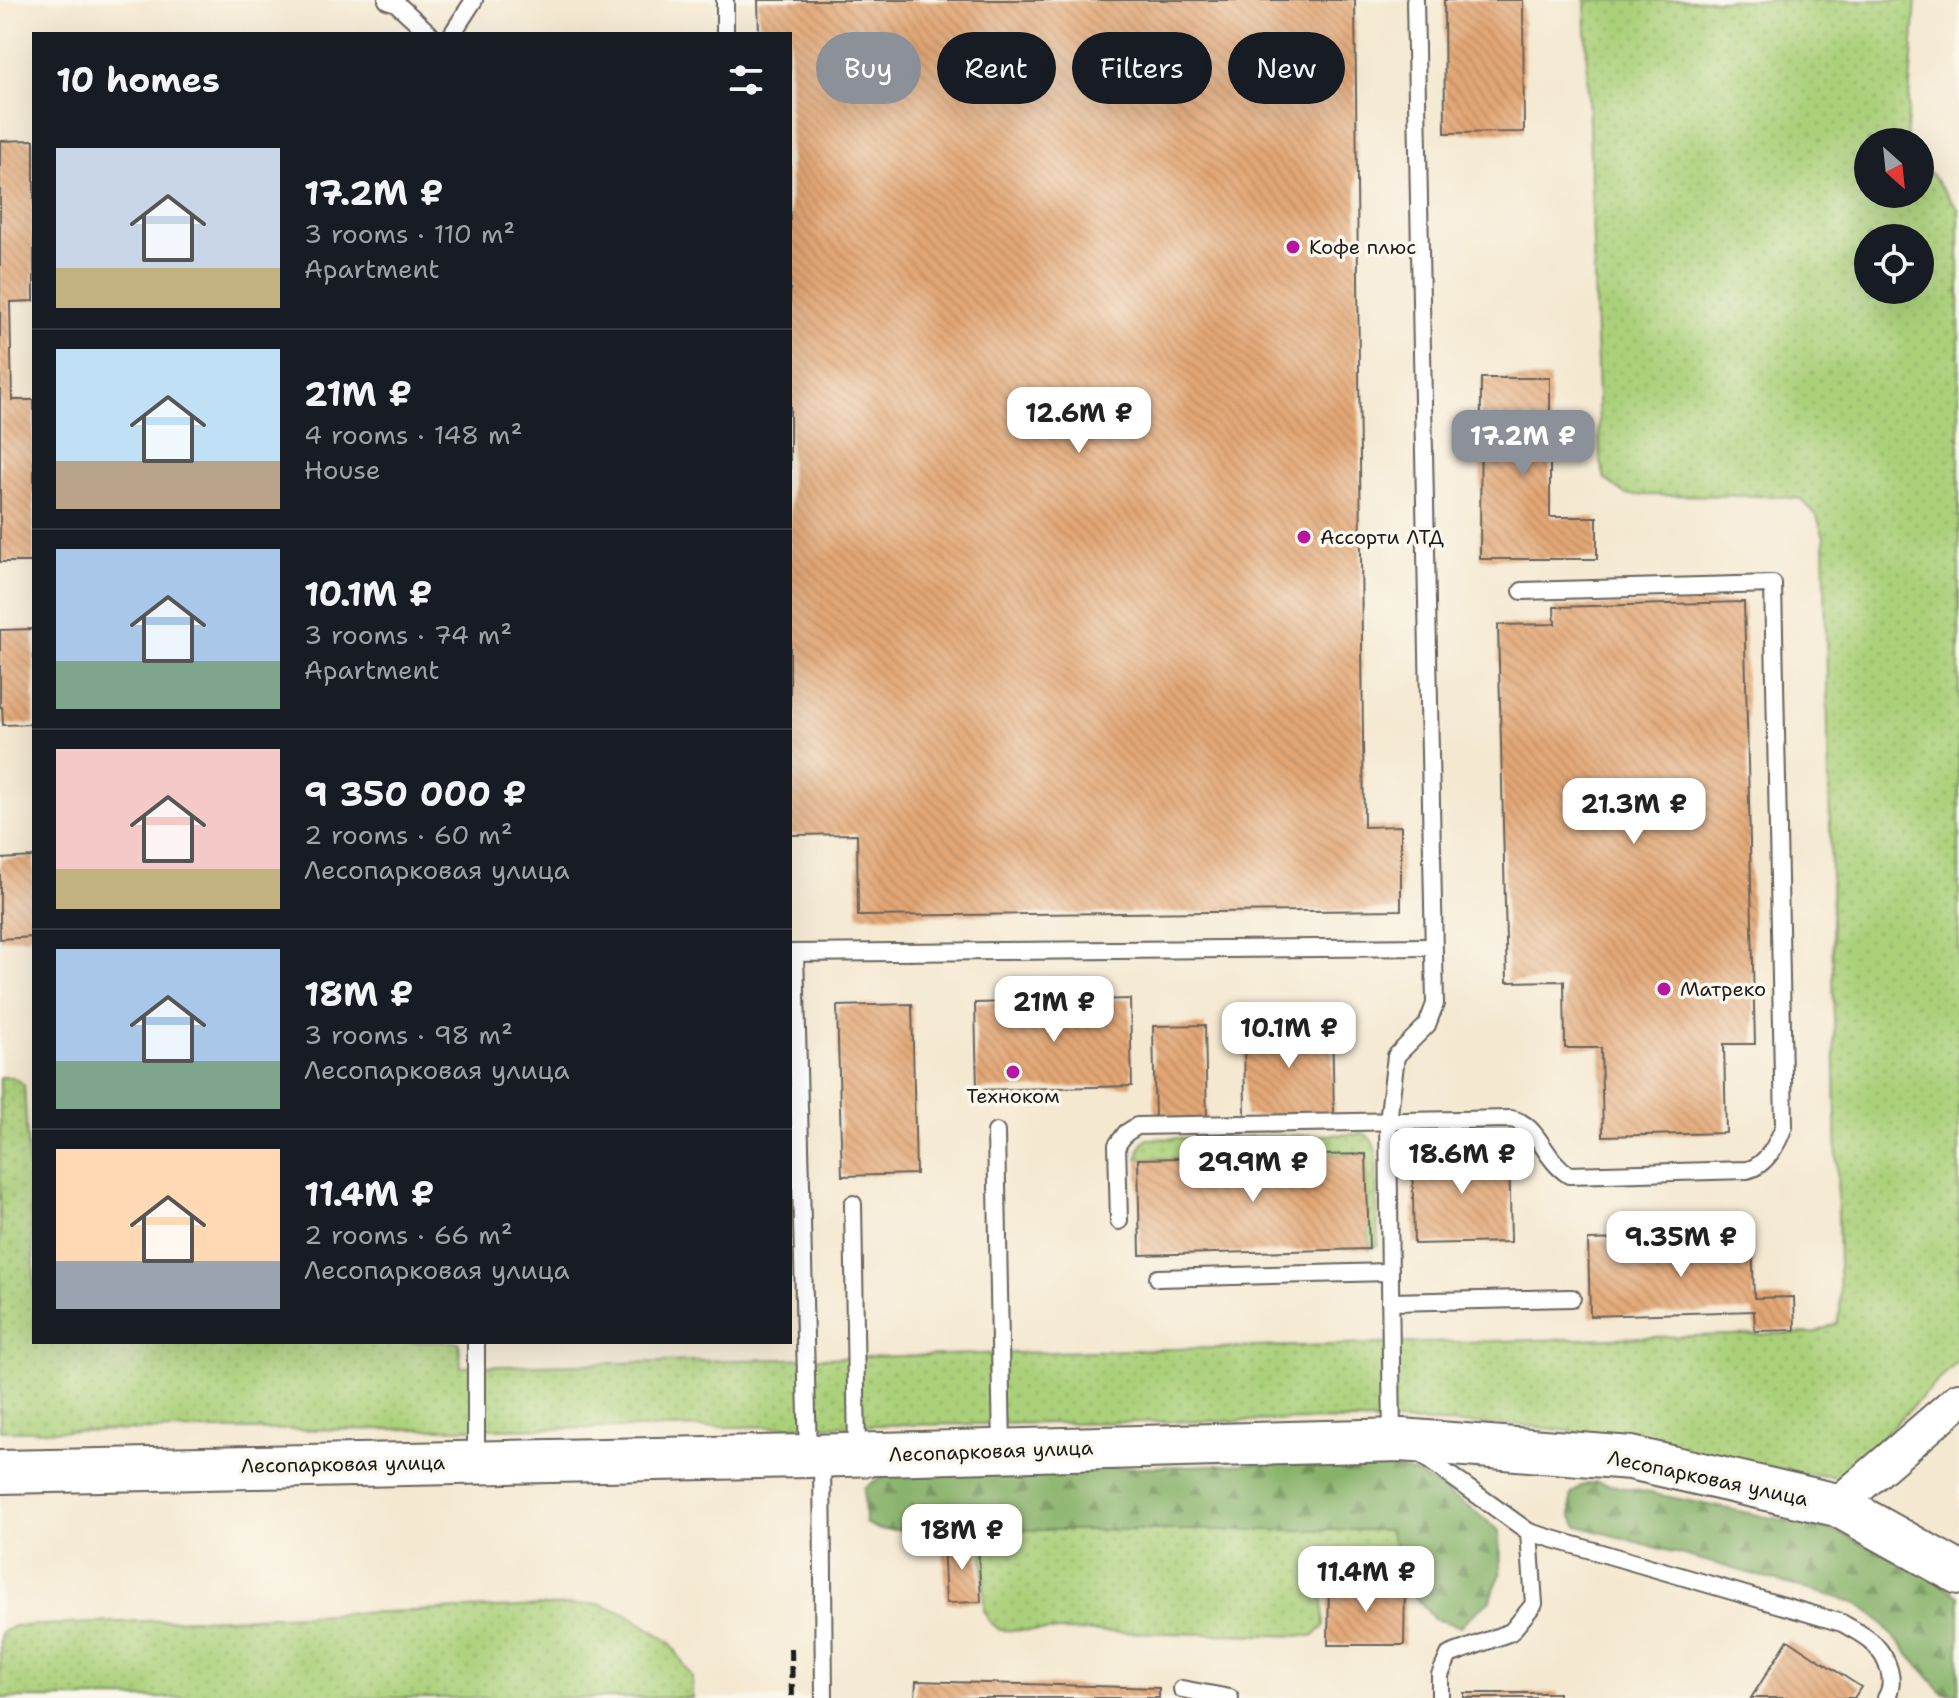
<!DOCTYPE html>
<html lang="en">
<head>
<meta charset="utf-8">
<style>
  :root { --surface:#171b24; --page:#242831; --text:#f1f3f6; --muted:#9ea1a6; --line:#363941; --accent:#8c9099 }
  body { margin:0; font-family:"Shantell Sans",sans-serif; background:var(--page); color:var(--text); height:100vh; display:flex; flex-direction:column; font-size:30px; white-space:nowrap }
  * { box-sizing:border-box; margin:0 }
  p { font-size:26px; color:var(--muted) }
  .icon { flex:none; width:44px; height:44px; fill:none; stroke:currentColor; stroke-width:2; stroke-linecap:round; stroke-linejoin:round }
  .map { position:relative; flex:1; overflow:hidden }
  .details { position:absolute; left:32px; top:32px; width:760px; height:1312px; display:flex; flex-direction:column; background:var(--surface); border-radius:0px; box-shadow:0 8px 32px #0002 }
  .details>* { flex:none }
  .top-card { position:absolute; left:816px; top:32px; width:760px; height:72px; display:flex; gap:16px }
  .needle { width:52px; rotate:153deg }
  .fabs { position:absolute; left:1854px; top:128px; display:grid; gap:16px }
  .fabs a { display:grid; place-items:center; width:80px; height:80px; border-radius:50%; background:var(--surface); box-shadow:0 8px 32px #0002; font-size:40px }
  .price { position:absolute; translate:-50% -68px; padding:0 18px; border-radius:16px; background:#fff; color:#222; font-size:26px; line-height:52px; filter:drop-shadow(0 2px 4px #0008) }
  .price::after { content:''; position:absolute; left:50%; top:48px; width:24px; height:18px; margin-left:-12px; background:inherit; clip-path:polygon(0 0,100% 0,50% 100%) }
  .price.current { background:var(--accent); color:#fff }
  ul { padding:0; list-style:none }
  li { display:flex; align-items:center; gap:24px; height:200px; padding:0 24px }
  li+li { border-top:2px solid var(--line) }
  li span { display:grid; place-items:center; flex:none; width:224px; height:160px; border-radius:0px; color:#555 }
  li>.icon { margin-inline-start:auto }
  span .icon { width:96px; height:96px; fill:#fffc; stroke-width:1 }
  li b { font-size:34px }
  h2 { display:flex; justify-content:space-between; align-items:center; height:96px; padding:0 24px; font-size:34px }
  .tag { padding:0 28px; border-radius:36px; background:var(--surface); box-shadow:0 8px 32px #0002; font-size:28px; line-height:72px }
  .tag.current { background:var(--accent); color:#fff }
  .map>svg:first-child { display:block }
  .grass { fill:url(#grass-dots); stroke:#64764b; stroke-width:2; fill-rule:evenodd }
  .forest { fill:url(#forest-firs); stroke:#526743; stroke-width:2 }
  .building { fill:url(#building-back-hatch) }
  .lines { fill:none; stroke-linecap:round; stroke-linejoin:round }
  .service-casing { stroke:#68635b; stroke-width:20 }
  .minor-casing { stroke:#68635b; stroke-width:38 }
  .tertiary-casing { stroke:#68635b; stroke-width:46 }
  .service { stroke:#fff; stroke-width:16 }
  .minor { stroke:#fff; stroke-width:34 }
  .tertiary { stroke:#fff; stroke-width:42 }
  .rail { stroke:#1c1c1c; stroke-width:6; stroke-dasharray:12 6; stroke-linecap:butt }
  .poi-dot { fill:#b5179e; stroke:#fbf7ec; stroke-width:3 }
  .labels { text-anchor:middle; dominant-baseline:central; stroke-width:7; stroke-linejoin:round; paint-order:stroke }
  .poi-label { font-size:20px; fill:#1c1c1c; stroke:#fbf7ec; text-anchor:start }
  .street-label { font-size:20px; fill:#1c1c1c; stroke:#fbf7ec }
</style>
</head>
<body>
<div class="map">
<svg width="1959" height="1698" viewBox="0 0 1959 1698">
  <defs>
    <pattern id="grass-dots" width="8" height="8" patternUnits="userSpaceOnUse" patternTransform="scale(2)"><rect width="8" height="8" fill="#abd07a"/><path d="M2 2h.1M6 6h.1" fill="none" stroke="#93b269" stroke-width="1.8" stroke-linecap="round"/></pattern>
    <pattern id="forest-firs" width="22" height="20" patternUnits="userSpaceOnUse" patternTransform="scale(2)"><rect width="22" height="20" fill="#88b26a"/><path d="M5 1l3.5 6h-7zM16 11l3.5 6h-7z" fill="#6e9056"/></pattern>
    <pattern id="building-back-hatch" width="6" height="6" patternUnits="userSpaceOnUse" patternTransform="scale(2)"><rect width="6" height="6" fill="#e2a674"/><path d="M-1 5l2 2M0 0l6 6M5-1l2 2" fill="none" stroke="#c18e64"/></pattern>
  </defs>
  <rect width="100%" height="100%" fill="#fbf7ec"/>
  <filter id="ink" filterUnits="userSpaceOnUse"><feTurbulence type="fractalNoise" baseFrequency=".0125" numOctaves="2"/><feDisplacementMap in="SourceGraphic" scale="16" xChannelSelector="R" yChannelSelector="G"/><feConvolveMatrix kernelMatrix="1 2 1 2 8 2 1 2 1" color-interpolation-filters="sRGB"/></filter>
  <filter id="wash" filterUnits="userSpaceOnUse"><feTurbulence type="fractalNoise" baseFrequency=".006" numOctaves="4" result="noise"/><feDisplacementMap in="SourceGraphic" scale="32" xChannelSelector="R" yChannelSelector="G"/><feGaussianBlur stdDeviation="1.8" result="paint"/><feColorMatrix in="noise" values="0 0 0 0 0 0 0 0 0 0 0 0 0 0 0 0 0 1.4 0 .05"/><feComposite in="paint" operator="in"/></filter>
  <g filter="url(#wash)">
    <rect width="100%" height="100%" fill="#f4e8d0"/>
    <g class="grass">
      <path d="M1585,0H1916L1906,142H1868V194H1920V160L1959,210V1360L1842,1477L1798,1473L1642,1440L1520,1425L1315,1420L645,1428L0,1431V1077H12L24,1085L34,1271V1342H459L461,1367L1814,1333L1837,1323L1840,1311L1824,537L1817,516L1801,499L1776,496L1626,495L1605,479L1600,458ZM1868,238H1920V290H1868Z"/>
      <polygon points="1365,1134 1372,1140 1376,1150 1378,1245 1369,1249 1366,1154 1138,1159 1141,1146 1147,1139"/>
      <polygon points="983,1530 1390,1530 1409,1578 1329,1578 1322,1583 1324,1626 1314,1636 1000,1630 989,1621 984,1610"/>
      <polygon points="600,1604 625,1613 670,1642 692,1677 692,1698 0,1698 0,1633 14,1626"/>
    </g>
    <g class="forest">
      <polygon points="1373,1461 1419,1475 1473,1510 1500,1531 1501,1573 1490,1600 1460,1626 1434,1619 1416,1598 1389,1530 880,1530 865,1523 864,1488 885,1474"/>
      <polygon points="1596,1482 1836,1531 1924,1573 1959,1595 1959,1694 1943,1693 1878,1619 1857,1603 1578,1526 1571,1516 1571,1495 1581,1486"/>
    </g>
    <g id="blocks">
      <g class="building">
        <polygon points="758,0 1355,0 1364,827 1401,826 1401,910 858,916 857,834 790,835 790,34 759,34"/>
        <polygon points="1444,0 1523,0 1524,132 1445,133"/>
        <polygon points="34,140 34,301 10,302 12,400 34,400 34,562 0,562 0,141"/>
        <polygon points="1481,378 1550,378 1550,517 1597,517 1597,559 1480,559"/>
        <polygon points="1744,602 1755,1044 1724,1044 1726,1133 1603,1136 1601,1048 1565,1048 1564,981 1507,982 1498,625 1555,624 1554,607"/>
        <polygon points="34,629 34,724 3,725 2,707 0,707 0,630"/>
        <polygon points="34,857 34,937 0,939 0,859"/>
        <polygon points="1130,999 1132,1086 977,1090 975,1003"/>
        <polygon points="912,1004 916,1174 842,1176 837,1006"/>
        <polygon points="1332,1024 1334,1114 1245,1116 1244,1026"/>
        <polygon points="1205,1025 1207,1121 1155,1122 1153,1026"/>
        <polygon points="1509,1147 1511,1242 1414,1244 1412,1149"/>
        <polygon points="1366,1154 1369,1249 1140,1255 1138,1159"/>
        <polygon points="1752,1236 1754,1298 1794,1297 1795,1330 1755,1331 1754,1311 1590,1316 1588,1240"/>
        <polygon points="978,1540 981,1602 946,1603 943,1542"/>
        <polygon points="1329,1582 1405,1583 1404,1645 1328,1645"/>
        <polygon points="1788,1640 1861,1687 1854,1698 1751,1698"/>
        <polygon points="916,1681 1159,1688 1159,1698 915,1698"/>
        <rect x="1464" y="1693" width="94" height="5"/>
      </g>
    </g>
  </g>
  <g filter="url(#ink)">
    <use href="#blocks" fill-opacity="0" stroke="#68635b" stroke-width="2"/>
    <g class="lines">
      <defs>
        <g id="service">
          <polyline points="387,0 396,3 430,34"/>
          <polyline points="725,0 725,34"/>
          <polyline points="452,34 474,0"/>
          <polyline points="790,953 1433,947"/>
          <polyline points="795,953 808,1454"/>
          <polyline points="996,1132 1002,1449"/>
          <polyline points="853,1204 857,1453"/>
          <path d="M1119,1221L1117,1145L1126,1133L1137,1126L1511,1119C1539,1124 1542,1158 1569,1175L1747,1170C1766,1166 1778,1143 1784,1126L1773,584L1522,591"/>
          <polyline points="1158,1278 1390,1272"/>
          <polyline points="1390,1302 1572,1298"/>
          <polyline points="476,1342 476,1460"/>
          <polyline points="1392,1439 1388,1122 1396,1056 1427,1025 1435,1004 1415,0"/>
          <polyline points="1416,1451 1529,1532 1534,1604 1511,1632 1449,1655 1440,1675 1440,1698"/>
          <polyline points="822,1456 824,1698"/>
          <path d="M1529,1532L1842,1623C1852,1629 1867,1636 1875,1645C1887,1658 1897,1681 1886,1698"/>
          <polyline points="1182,1689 1230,1698"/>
        </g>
        <polyline id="minor" points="1837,1505 1959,1400"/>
        <polyline id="tertiary" points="0,1472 808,1456 1401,1440 1631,1458 1837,1505 1959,1573"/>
      </defs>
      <use href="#service" class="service-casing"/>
      <use href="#minor" class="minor-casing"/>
      <use href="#tertiary" class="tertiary-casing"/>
      <use href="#service" class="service"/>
      <use href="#minor" class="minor"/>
      <use href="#tertiary" class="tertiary"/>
      <polyline class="rail" points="791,1648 792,1698"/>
    </g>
  </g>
  <g class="poi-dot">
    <circle cx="1293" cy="247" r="8"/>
    <circle cx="1304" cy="537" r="8"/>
    <circle cx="1664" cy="989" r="8"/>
    <circle cx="1013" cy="1072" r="8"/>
  </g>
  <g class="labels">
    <g class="poi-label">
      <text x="1309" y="247">Кофе плюс</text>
      <text x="1320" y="537">Ассорти ЛТД</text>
      <text x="1680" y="989">Матреко</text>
      <text x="1013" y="1096" text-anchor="middle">Техноком</text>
    </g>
    <g class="street-label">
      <text transform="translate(991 1451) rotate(-2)">Лесопарковая улица</text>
      <text transform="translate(343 1464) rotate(-1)">Лесопарковая улица</text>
      <text transform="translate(1708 1478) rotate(12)">Лесопарковая улица</text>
    </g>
  </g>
</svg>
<div class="fabs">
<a><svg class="needle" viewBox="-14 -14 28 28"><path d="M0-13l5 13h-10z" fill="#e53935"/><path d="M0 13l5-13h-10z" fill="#9ea1a6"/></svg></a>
<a><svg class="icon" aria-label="locate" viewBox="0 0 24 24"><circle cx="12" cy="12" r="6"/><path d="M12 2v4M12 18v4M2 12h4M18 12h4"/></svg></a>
</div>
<b class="price" style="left:1079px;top:455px">12.6M ₽</b>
<b class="price current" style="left:1523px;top:478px">17.2M ₽</b>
<b class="price" style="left:1634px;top:846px">21.3M ₽</b>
<b class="price" style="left:1054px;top:1044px">21M ₽</b>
<b class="price" style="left:1289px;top:1070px">10.1M ₽</b>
<b class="price" style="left:1462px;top:1196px">18.6M ₽</b>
<b class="price" style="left:1253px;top:1204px">29.9M ₽</b>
<b class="price" style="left:1681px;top:1279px">9.35M ₽</b>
<b class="price" style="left:962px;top:1572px">18M ₽</b>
<b class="price" style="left:1366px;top:1614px">11.4M ₽</b>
<div class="top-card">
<a class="tag current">Buy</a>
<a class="tag">Rent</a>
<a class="tag">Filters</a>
<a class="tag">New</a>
</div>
<section class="details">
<h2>10 homes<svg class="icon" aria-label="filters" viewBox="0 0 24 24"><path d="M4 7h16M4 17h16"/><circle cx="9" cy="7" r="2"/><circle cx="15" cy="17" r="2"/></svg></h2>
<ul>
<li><span style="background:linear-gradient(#c9d6e8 75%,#c2b280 0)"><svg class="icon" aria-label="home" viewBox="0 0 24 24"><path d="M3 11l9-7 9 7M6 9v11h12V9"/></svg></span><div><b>17.2M ₽</b><p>3 rooms · 110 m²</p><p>Apartment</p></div></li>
<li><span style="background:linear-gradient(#bfe0f5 70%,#b9a48a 0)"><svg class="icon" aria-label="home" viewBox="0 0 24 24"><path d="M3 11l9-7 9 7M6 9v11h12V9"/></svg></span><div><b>21M ₽</b><p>4 rooms · 148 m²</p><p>House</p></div></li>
<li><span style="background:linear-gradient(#a9c7e8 70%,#7fa58c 0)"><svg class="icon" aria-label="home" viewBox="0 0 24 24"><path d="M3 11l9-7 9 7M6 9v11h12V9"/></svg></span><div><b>10.1M ₽</b><p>3 rooms · 74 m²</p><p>Apartment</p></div></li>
<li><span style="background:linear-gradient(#f6c9c9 75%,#c2b280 0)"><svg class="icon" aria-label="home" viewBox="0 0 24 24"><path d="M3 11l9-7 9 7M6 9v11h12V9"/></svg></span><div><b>9 350 000 ₽</b><p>2 rooms · 60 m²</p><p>Лесопарковая улица</p></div></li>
<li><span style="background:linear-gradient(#a9c7e8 70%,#7fa58c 0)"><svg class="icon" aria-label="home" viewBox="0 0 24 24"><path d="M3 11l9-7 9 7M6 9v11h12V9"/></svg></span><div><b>18M ₽</b><p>3 rooms · 98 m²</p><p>Лесопарковая улица</p></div></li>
<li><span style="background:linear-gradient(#ffd9b3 70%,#9aa5b1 0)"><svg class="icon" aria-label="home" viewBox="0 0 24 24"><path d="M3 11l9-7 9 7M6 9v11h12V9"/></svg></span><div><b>11.4M ₽</b><p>2 rooms · 66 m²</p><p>Лесопарковая улица</p></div></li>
</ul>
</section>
</div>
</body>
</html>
